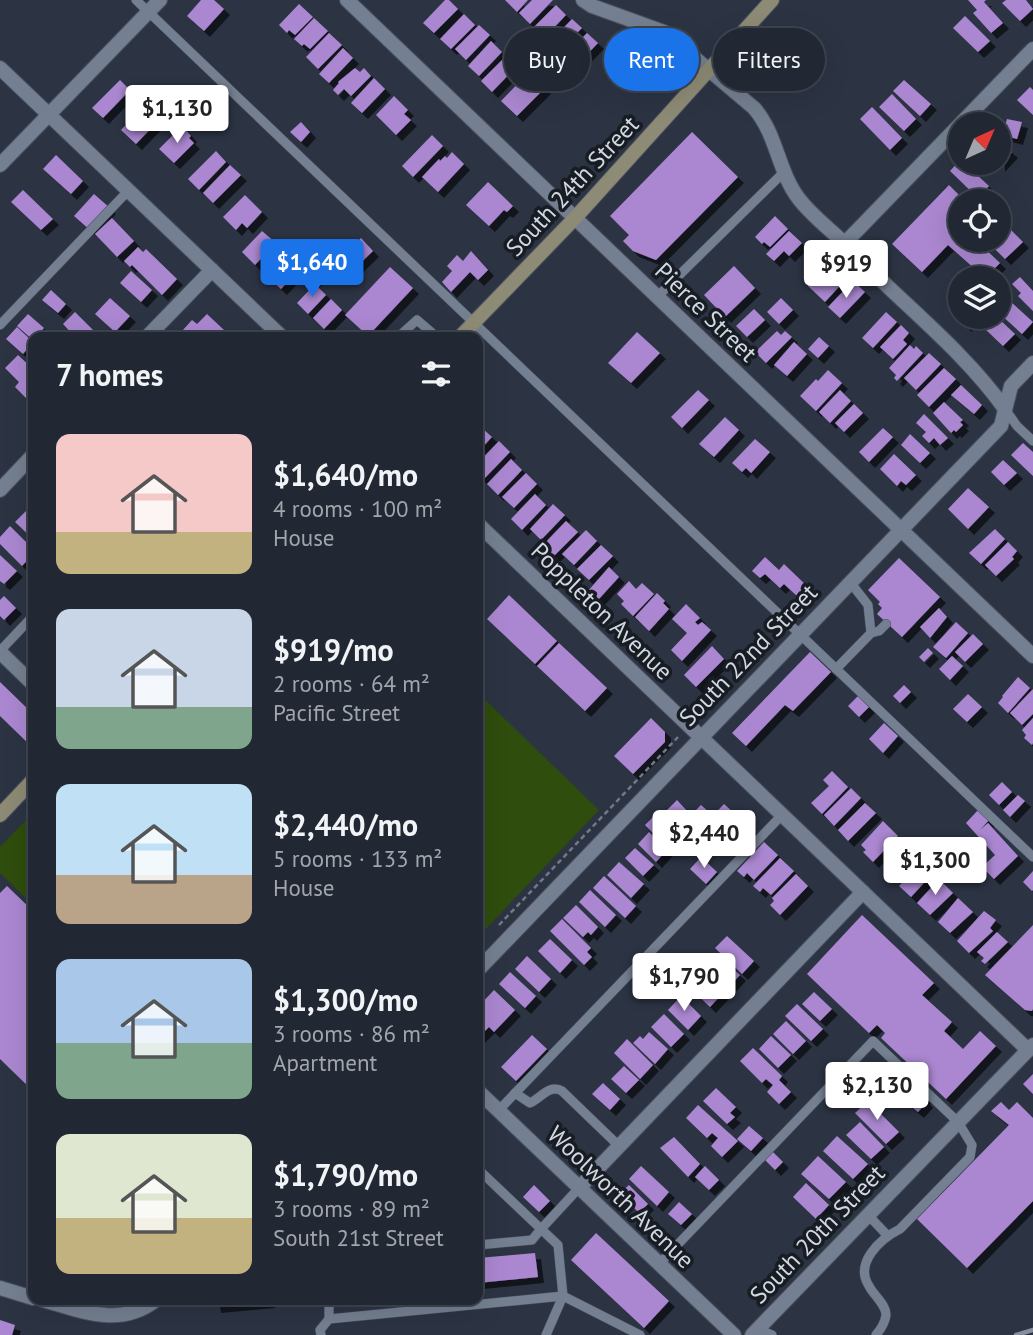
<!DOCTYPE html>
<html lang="en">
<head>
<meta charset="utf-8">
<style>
  :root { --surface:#212733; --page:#292f3b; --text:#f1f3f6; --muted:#a2a5ac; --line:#3e444e; --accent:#1a73e8 }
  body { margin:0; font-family:"PT Sans",sans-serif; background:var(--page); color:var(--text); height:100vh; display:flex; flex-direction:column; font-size:26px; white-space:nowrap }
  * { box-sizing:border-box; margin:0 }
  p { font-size:23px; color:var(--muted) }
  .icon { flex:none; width:38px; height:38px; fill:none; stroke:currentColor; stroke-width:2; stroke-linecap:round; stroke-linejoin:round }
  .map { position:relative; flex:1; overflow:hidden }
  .side { position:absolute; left:28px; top:332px; width:455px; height:973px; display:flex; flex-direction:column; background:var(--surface); border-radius:14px; box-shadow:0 7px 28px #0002,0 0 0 2px var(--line) }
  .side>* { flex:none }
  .hud { position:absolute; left:504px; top:28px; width:424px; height:63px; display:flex; gap:14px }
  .needle { width:46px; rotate:44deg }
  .fabs { position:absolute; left:948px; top:112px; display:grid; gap:14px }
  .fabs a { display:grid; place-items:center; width:63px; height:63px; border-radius:50%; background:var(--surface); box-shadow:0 7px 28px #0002,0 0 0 2px var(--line); font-size:35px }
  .price { position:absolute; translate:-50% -60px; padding:0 16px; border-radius:7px; background:#fff; color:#222; font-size:23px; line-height:46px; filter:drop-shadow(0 2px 4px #0008) }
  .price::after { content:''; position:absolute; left:50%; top:42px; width:21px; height:16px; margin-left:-10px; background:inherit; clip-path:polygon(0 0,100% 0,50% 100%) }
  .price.on { background:var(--accent); color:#fff }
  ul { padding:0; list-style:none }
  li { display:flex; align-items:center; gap:21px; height:175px; padding:0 28px }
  li span { display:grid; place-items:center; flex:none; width:196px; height:140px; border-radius:14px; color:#555 }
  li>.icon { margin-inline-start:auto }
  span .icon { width:84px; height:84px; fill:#fffc; stroke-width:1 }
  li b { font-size:30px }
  h2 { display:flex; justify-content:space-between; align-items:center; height:84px; padding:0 28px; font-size:30px }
  .pill { padding:0 24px; border-radius:32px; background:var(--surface); box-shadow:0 7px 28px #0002,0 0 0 2px var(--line); font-size:24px; line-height:63px }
  .pill.on { background:var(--accent); color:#fff }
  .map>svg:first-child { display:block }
  .green { fill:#2f4d0d }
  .building { fill:#aa87d0; filter:url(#shadow) }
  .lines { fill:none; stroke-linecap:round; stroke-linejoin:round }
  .service-casing { stroke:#49515e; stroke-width:10 }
  .minor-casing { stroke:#49515e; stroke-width:16 }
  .tertiary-casing { stroke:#49515e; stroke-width:16 }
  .secondary-casing { stroke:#49515e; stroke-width:16 }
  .path { stroke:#727986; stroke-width:2.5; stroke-dasharray:5 3.5; stroke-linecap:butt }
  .service { stroke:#747f91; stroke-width:9 }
  .minor { stroke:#747f91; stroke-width:14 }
  .tertiary { stroke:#747f91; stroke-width:14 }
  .secondary { stroke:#8d8a75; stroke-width:14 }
  .rail { stroke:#888e9b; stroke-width:4.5 }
  .labels { text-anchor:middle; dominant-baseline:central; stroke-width:7; stroke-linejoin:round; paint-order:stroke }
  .street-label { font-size:24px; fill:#d2d8e2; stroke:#181c23 }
</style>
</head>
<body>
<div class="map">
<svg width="1033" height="1335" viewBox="0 0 1033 1335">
  <defs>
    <filter id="shadow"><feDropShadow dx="6" dy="6" stdDeviation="0" flood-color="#0009"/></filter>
  </defs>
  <rect width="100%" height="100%" fill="#2c3444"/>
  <g class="green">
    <polygon points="478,693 599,810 478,937"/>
    <polygon points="33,813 33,905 0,873 0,847"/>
  </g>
  <g class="building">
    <polygon points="201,0 214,0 224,9 204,31 187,16"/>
    <polygon points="445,0 449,0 458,9 434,33 423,23"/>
    <polygon points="505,0 528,0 517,12"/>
    <polygon points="532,0 553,0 530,24 519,13"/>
    <polygon points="968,0 986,0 984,2 1003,23 991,33 973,13 977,10"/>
    <polygon points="1006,0 1026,0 1033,9 1020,21 1002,3"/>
    <polygon points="299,4 313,17 295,35 289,30 287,33 279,25"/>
    <polygon points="556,5 566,15 545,37 534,27"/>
    <polygon points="464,14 475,25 451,49 440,39"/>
    <polygon points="965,16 990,41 978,52 953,28"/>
    <polygon points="314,18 328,31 310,49 304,44 302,46 294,39"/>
    <polygon points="572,19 582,28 560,50 551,41"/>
    <polygon points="479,25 490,35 466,60 455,49"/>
    <polygon points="329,33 342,45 318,69 306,57"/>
    <polygon points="587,33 598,43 573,69 562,59"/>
    <polygon points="491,41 502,52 479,76 468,66"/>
    <polygon points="343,48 353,58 329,83 319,74"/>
    <polygon points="505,57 516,67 492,92 481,81"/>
    <polygon points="355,68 360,72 364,68 371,76 351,96 344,89 338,95 333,90 339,83 338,82"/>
    <polygon points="529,72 545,88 517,116 501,101"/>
    <polygon points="374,78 385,89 362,113 351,103"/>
    <polygon points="120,80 130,90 103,118 92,108"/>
    <polygon points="904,80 931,104 920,116 893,91"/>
    <polygon points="1030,87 1033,90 1033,115 1017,100"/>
    <polygon points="892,94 916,119 904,131 879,107"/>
    <polygon points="394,96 408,110 404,114 411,120 396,135 376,115"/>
    <polygon points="152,98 160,106 153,114 159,120 136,144 121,130"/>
    <polygon points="872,107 902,138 890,150 860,119"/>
    <polygon points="1007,119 1022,122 1017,139 1002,135"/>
    <polygon points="301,122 310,132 301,142 290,132"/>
    <polygon points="182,126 191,136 189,138 194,143 174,163 159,149"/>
    <polygon points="692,132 738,177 656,260 633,251 623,241 629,235 610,216"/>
    <polygon points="432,135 443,146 413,177 402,166"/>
    <polygon points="999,141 1012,152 999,166"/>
    <polygon points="216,151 226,162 199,190 188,179"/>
    <polygon points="452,152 464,164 438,192 422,177 439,159 440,161 445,156 447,158"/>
    <polygon points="56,155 83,181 71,194 43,169"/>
    <polygon points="961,159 961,163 964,163 989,186 978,198 950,171"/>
    <polygon points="230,165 241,175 213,203 203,193"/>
    <polygon points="488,182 513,206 507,212 504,210 489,226 466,205"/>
    <polygon points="949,185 965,201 961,201 961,240 984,240 980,244 1000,263 985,278 948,245 922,272 892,244"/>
    <polygon points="23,190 53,219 41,230 11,202"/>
    <polygon points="94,194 110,208 90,230 74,216"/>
    <polygon points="245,195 262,212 247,228 242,223 236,230 223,217"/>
    <polygon points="775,216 788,229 770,247 764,242 762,244 755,237"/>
    <polygon points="112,218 134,241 117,257 95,234"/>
    <polygon points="1007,226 1023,242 1005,259 989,243 993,240 999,240 999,234"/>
    <polygon points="262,231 276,243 255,265 242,252"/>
    <polygon points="789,231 802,243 789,256 784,251 774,261 766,254"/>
    <polygon points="361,238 373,251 348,275 336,263"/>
    <polygon points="138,247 143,252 146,249 177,279 162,295 132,265 130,267 124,261"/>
    <polygon points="292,247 304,258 296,267 299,270 281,289 265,274"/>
    <polygon points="471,251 488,270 478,280 470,272 451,292 442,282 452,271 447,266 457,255 463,261"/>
    <polygon points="315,257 326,269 313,282 302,271"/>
    <polygon points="829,263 835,269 838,266 849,276 825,302 808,286"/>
    <polygon points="734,266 755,288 725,317 704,295"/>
    <polygon points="390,267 413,288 368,336 345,315"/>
    <polygon points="131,271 152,290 141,302 120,283"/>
    <polygon points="1020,277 1033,291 1033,311 1018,296 1021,293 1012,284"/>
    <polygon points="853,281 865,292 840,318 828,307"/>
    <polygon points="315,284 326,295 308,314 297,303"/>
    <polygon points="51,290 66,304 58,313 42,300"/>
    <polygon points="110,298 130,316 115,332 95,314"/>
    <polygon points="781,298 793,310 779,324 767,312"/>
    <polygon points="331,299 342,310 324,329 313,318"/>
    <polygon points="1011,302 1033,322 1022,334 1000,314"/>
    <polygon points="754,309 765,320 747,337 736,326"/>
    <polygon points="961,309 961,317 974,317 966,326 954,316"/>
    <polygon points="75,312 101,338 76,338 63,324"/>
    <polygon points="886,312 897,322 873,348 862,338"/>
    <polygon points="28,314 44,328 33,340 17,326"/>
    <polygon points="207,314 224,330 216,338 189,338 182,331 192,320 197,324"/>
    <polygon points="997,317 1015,334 1003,346 985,329"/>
    <polygon points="901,325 909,333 903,340 907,344 893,359 880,347"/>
    <polygon points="17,327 33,342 23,354 6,339"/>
    <polygon points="777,331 781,335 785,331 792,337 766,363 755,352"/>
    <polygon points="637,332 660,353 631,383 608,363"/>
    <polygon points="819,337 829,346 818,358 808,349"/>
    <polygon points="794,342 807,354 787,376 774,365"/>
    <polygon points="910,345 914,349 916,346 923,353 897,381 894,378 896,375 889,368"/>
    <polygon points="929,353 941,364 916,390 904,378"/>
    <polygon points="18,355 33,369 33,405 15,387 19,382 5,368"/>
    <polygon points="944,368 956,379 929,407 917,395"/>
    <polygon points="828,370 842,383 816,411 800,396 816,379 818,381"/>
    <polygon points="961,385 982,405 974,414 951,395"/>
    <polygon points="698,390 709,400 682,428 671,417"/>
    <polygon points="840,390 851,401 830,423 819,412"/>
    <polygon points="944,402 963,420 960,422 963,425 956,432 954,430 951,433 933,413"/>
    <polygon points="854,404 863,413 844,432 835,423"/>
    <polygon points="924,414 948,438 940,445 934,438 929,443 922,436 926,432 916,423"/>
    <polygon points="725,417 739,430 714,457 699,444"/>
    <polygon points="482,428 492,437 478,452 478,432"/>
    <polygon points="883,428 893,437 869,462 859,452"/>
    <polygon points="910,434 930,453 920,463 901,445"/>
    <polygon points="755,439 770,452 751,473 746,468 742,472 732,463"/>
    <polygon points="499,441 510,452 483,480 478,475 478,463"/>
    <polygon points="1023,443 1033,452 1033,476 1011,455"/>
    <polygon points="894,454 916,475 906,485 901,481 897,486 880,469"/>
    <polygon points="511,459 522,470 498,495 487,484"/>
    <polygon points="1003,460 1017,473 1004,485 991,472"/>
    <polygon points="526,473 537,484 514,508 502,497"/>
    <polygon points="968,488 989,507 968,529 948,509"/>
    <polygon points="535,494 546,505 522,530 511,519"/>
    <polygon points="553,504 565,515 541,540 530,529"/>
    <polygon points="29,508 33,512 33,539 15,522"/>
    <polygon points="566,521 578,532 554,556 543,545"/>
    <polygon points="10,526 33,549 33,554 22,566 0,544 0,537"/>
    <polygon points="995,529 1005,539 981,564 969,553"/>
    <polygon points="586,530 597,541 574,565 562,554"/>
    <polygon points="1008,542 1017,551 1012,557 1014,559 996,576 985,565"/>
    <polygon points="601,545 613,556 589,580 577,569"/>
    <polygon points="0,555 17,571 4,584 0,581"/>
    <polygon points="765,557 779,570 784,564 807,586 797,596 784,584 780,588 765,574 760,578 752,571"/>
    <polygon points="899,558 940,597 902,637 877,614 882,608 878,604 880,602 868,590"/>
    <polygon points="609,567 619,577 598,600 588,591"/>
    <polygon points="629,581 636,589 642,583 654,594 633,616 621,604 624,601 617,594"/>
    <polygon points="657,593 665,601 663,603 669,609 649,631 635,617"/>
    <polygon points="509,595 557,641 535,664 487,619"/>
    <polygon points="4,596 16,608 4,620 0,616 0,600"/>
    <polygon points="686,604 700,618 695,622 698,625 702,622 711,630 682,661 671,650 687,633 672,619"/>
    <polygon points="939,608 947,617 930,638 920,627"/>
    <polygon points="956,622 968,633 946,658 933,647"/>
    <polygon points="973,634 983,644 965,662 955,652"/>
    <polygon points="559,643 607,688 585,711 537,666"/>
    <polygon points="712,646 724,659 696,687 684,675"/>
    <polygon points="928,648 933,653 924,662 919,657"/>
    <polygon points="810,652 831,672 793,711 785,705 746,746 732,733"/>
    <polygon points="952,656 963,666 950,680 939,669"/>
    <polygon points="1018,677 1030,688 1008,713 998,703 1003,697 1002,696"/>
    <polygon points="0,682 33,714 33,748 0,716"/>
    <polygon points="904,685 911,692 900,703 893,696"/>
    <polygon points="1033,689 1033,714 1022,725 1010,713"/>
    <polygon points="968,694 982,707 967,722 953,709"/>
    <polygon points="858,696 869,707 859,717 848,706"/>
    <polygon points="651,718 665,732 665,742 633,774 614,756"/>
    <polygon points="1033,718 1033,743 1032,745 1024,738 1026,735 1022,730"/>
    <polygon points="884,723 898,736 883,753 869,739"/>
    <polygon points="832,771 848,787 822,814 811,803 829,786 823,780"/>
    <polygon points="1002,782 1012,792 999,805 989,795"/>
    <polygon points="851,788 861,798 834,826 824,815"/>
    <polygon points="1018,795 1025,801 1010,817 1003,810"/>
    <polygon points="677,800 688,812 660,840 645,825 660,810 663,814"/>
    <polygon points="865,803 876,813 848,841 838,830"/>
    <polygon points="724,804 736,815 717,835 705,824"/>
    <polygon points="701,805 710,813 699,825 689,817"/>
    <polygon points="978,810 989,820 980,830 988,823 1018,856 994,879 982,867 995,855 966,823"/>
    <polygon points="741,818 754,831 732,854 719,841"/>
    <polygon points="883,821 898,836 873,862 863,852 866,850 861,845"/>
    <polygon points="649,832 667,850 656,862 638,844"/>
    <polygon points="764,842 778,855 754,880 747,873 744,877 737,871"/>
    <polygon points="635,848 654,865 643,876 625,858"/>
    <polygon points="934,849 946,859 911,897 899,886"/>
    <polygon points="701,857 717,872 706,884 690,869"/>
    <polygon points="780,858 794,871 771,895 763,888 760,892 753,886"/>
    <polygon points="619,862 644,884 631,898 607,875"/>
    <polygon points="1033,871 1033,890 1032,891 1023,882"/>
    <polygon points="796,874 808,886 780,915 770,905 774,901 772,898"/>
    <polygon points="604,876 636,906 625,918 593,888"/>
    <polygon points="939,879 953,893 930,915 917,903"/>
    <polygon points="7,886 33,911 33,1091 0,1059 0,893"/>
    <polygon points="590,890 616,915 605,927 579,902"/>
    <polygon points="958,898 973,912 950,933 938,922"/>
    <polygon points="576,905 598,927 591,935 588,932 583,937 563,918"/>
    <polygon points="984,911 996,920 990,928 993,931 969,953 957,941"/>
    <polygon points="862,915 934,983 922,995 952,1022 944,1031 963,1049 980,1031 996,1046 946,1099 881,1038 885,1033 877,1025 869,1033 807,974"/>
    <polygon points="562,919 591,948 587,952 592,957 584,965 550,931"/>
    <polygon points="1033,925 1033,1009 1032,1011 1025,1010 985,975"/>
    <polygon points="997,932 1008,942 985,964 981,961 984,958 977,952"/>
    <polygon points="727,936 754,961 742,974 715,948"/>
    <polygon points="550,939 572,960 560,973 538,951"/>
    <polygon points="715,953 740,975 728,988 703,966"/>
    <polygon points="527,956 551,979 539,992 515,969"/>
    <polygon points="692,965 723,993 710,1007 680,978"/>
    <polygon points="510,972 536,996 525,1008 499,984"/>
    <polygon points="494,990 515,1010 494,1032 489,1027 478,1038 478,1007"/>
    <polygon points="814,992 832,1009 820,1021 802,1004"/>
    <polygon points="681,996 701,1016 688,1030 668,1010"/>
    <polygon points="797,1004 823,1029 811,1041 785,1016"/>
    <polygon points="664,1014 684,1034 671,1047 651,1027"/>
    <polygon points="786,1021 806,1041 793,1054 773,1034"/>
    <polygon points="649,1032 668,1049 655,1064 633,1043 640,1036 643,1039"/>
    <polygon points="532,1035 547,1049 516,1081 501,1067"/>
    <polygon points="771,1036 791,1055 778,1068 759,1049"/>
    <polygon points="627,1039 653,1065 640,1079 614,1053"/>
    <polygon points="753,1048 782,1076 779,1080 791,1092 779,1104 767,1092 773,1085 766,1079 762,1083 740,1061"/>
    <polygon points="624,1066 639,1080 626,1093 611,1079"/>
    <polygon points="1033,1074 1033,1094 1023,1084"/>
    <polygon points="908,1081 925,1097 924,1099 927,1102 918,1112 896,1094"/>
    <polygon points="603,1083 620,1099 610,1110 592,1094"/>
    <polygon points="716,1088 736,1107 730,1113 735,1117 727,1124 703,1101"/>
    <polygon points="868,1101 899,1132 886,1144 855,1113"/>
    <polygon points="1001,1102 1009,1110 1017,1102 1033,1118 1033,1201 967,1268 917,1219 1009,1125 991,1111"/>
    <polygon points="698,1105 738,1141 722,1157 711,1146 718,1138 712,1133 707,1138 686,1118"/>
    <polygon points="860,1122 884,1147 871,1159 846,1135"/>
    <polygon points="749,1126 763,1138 751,1151 737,1139"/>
    <polygon points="837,1136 868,1164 853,1179 823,1151"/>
    <polygon points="674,1137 700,1164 688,1177 660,1148"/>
    <polygon points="773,1152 783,1162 775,1170 765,1160"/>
    <polygon points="818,1156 846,1182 829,1199 801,1174"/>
    <polygon points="641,1166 669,1192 657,1206 629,1179"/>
    <polygon points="705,1166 719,1180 709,1190 695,1177"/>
    <polygon points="806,1183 829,1205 816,1219 793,1197"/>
    <polygon points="534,1185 550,1201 539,1212 523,1197"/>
    <polygon points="629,1185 648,1204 639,1213 620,1193"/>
    <polygon points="679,1202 692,1214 681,1225 668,1214"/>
    <polygon points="596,1233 669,1301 644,1328 571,1260"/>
    <polygon points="535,1253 538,1277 478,1283 478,1258"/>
    <polygon points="214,1300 269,1300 269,1302 215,1307"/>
    <polygon points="0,1320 15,1325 12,1335 0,1335"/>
  </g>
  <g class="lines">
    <defs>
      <g id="service">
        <polyline points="136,0 1033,857"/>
        <polyline points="657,297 784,172"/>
        <polyline points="0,325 128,191"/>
        <polyline points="397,338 417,320 438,338"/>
        <polyline points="1005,409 1017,426 1033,441"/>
        <polyline points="871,633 879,631 886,624"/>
        <polyline points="0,651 33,616"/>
        <polyline points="836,669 871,633 868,605 850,582"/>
        <path d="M515,1093L530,1103C541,1098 549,1084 562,1091L619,1146"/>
        <polyline points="498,1111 782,815"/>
        <polyline points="478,1169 541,1229 579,1188"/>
        <polyline points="868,1215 887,1235"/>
        <polyline points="478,1245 532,1240 541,1229 558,1245 563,1296 546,1335"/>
        <path d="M659,1264L873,1041L958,1122L972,1145L970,1157L900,1229C880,1239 854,1263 869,1286C874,1296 886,1304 886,1315C885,1323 881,1329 876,1335"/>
        <polyline points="329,1319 563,1296 640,1335"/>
        <polyline points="758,1329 772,1335"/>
        <polyline points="321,1335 320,1330 329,1319 329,1300"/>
      </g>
      <g id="minor">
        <polyline points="347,0 1033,656"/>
        <path d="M583,0L592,6L664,32L754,108C777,134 778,172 799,199C812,216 830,229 845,244C897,300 961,347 1005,409"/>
        <polyline points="0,68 283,338"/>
        <polyline points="0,165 160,0"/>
        <polyline points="844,244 1033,49"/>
        <polyline points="146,338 212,270"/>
        <polyline points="0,490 33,455"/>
        <polyline points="478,524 1028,1050"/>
        <polyline points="478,970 1001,426 1011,386 1033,363"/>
        <polyline points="478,1091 734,1335"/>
        <polyline points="579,1188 863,892"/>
        <polyline points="0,1288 33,1298"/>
        <path d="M43,1300C82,1311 120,1328 156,1300"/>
      </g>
      <g id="tertiary">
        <polyline points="0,652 33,684"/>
        <polyline points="752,1335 1033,1045"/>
      </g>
      <g id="secondary">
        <polyline points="459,338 575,218 772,0"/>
        <polyline points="0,815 33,780"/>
      </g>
    </defs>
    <use href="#service" class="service-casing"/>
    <use href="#minor" class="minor-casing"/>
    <use href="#tertiary" class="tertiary-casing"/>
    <use href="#secondary" class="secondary-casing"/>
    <polyline class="path" points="499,925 678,737"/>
    <use href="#service" class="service"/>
    <use href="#minor" class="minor"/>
    <use href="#tertiary" class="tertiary"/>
    <use href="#secondary" class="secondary"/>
    <polyline class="rail" points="1016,1335 1033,1330"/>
  </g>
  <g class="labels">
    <g class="street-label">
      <text transform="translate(572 186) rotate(-47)">South 24th Street</text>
      <text transform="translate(706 312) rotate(44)">Pierce Street</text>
      <text transform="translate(602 611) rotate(44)">Poppleton Avenue</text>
      <text transform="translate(748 655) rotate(-46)">South 22nd Street</text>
      <text transform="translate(621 1197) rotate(44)">Woolworth Avenue</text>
      <text transform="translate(817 1234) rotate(-46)">South 20th Street</text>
    </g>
  </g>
</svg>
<div class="fabs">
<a><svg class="needle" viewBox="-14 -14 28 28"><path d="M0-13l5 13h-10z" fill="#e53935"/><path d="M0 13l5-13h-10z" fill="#a2a5ac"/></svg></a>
<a><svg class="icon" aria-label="locate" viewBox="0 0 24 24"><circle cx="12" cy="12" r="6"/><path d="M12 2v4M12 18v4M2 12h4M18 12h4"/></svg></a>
<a><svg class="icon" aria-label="layers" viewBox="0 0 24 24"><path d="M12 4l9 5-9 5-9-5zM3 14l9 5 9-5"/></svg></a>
</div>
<b class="price" style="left:177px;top:145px">$1,130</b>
<b class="price on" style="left:312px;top:299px">$1,640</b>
<b class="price" style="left:846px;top:300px">$919</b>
<b class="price" style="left:704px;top:870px">$2,440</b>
<b class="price" style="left:935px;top:897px">$1,300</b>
<b class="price" style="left:684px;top:1013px">$1,790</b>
<b class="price" style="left:877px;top:1122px">$2,130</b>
<div class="hud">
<a class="pill">Buy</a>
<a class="pill on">Rent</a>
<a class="pill">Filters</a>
</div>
<section class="side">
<h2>7 homes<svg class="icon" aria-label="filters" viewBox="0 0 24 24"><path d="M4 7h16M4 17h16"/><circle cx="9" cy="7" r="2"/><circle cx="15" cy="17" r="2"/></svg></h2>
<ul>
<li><span style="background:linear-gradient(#f6c9c9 70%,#c2b280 0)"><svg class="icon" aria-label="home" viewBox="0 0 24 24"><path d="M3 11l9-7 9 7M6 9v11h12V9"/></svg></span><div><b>$1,640/mo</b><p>4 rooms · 100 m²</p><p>House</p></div></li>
<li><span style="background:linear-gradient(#c9d6e8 70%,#7fa58c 0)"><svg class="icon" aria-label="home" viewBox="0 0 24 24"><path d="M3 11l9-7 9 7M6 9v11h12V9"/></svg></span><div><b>$919/mo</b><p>2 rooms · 64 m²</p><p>Pacific Street</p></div></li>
<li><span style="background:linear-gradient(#bfe0f5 65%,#b9a48a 0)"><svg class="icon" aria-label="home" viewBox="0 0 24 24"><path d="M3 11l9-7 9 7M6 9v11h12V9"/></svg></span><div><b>$2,440/mo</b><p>5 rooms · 133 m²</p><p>House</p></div></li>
<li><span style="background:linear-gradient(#a9c7e8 60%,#7fa58c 0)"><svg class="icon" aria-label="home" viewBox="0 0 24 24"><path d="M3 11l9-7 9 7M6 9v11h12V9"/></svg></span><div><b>$1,300/mo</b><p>3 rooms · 86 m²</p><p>Apartment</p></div></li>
<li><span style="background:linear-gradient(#dfe7d0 60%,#c2b280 0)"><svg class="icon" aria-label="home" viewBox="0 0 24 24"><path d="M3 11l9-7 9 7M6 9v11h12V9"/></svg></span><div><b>$1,790/mo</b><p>3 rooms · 89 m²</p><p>South 21st Street</p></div></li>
</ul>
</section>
</div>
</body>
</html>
